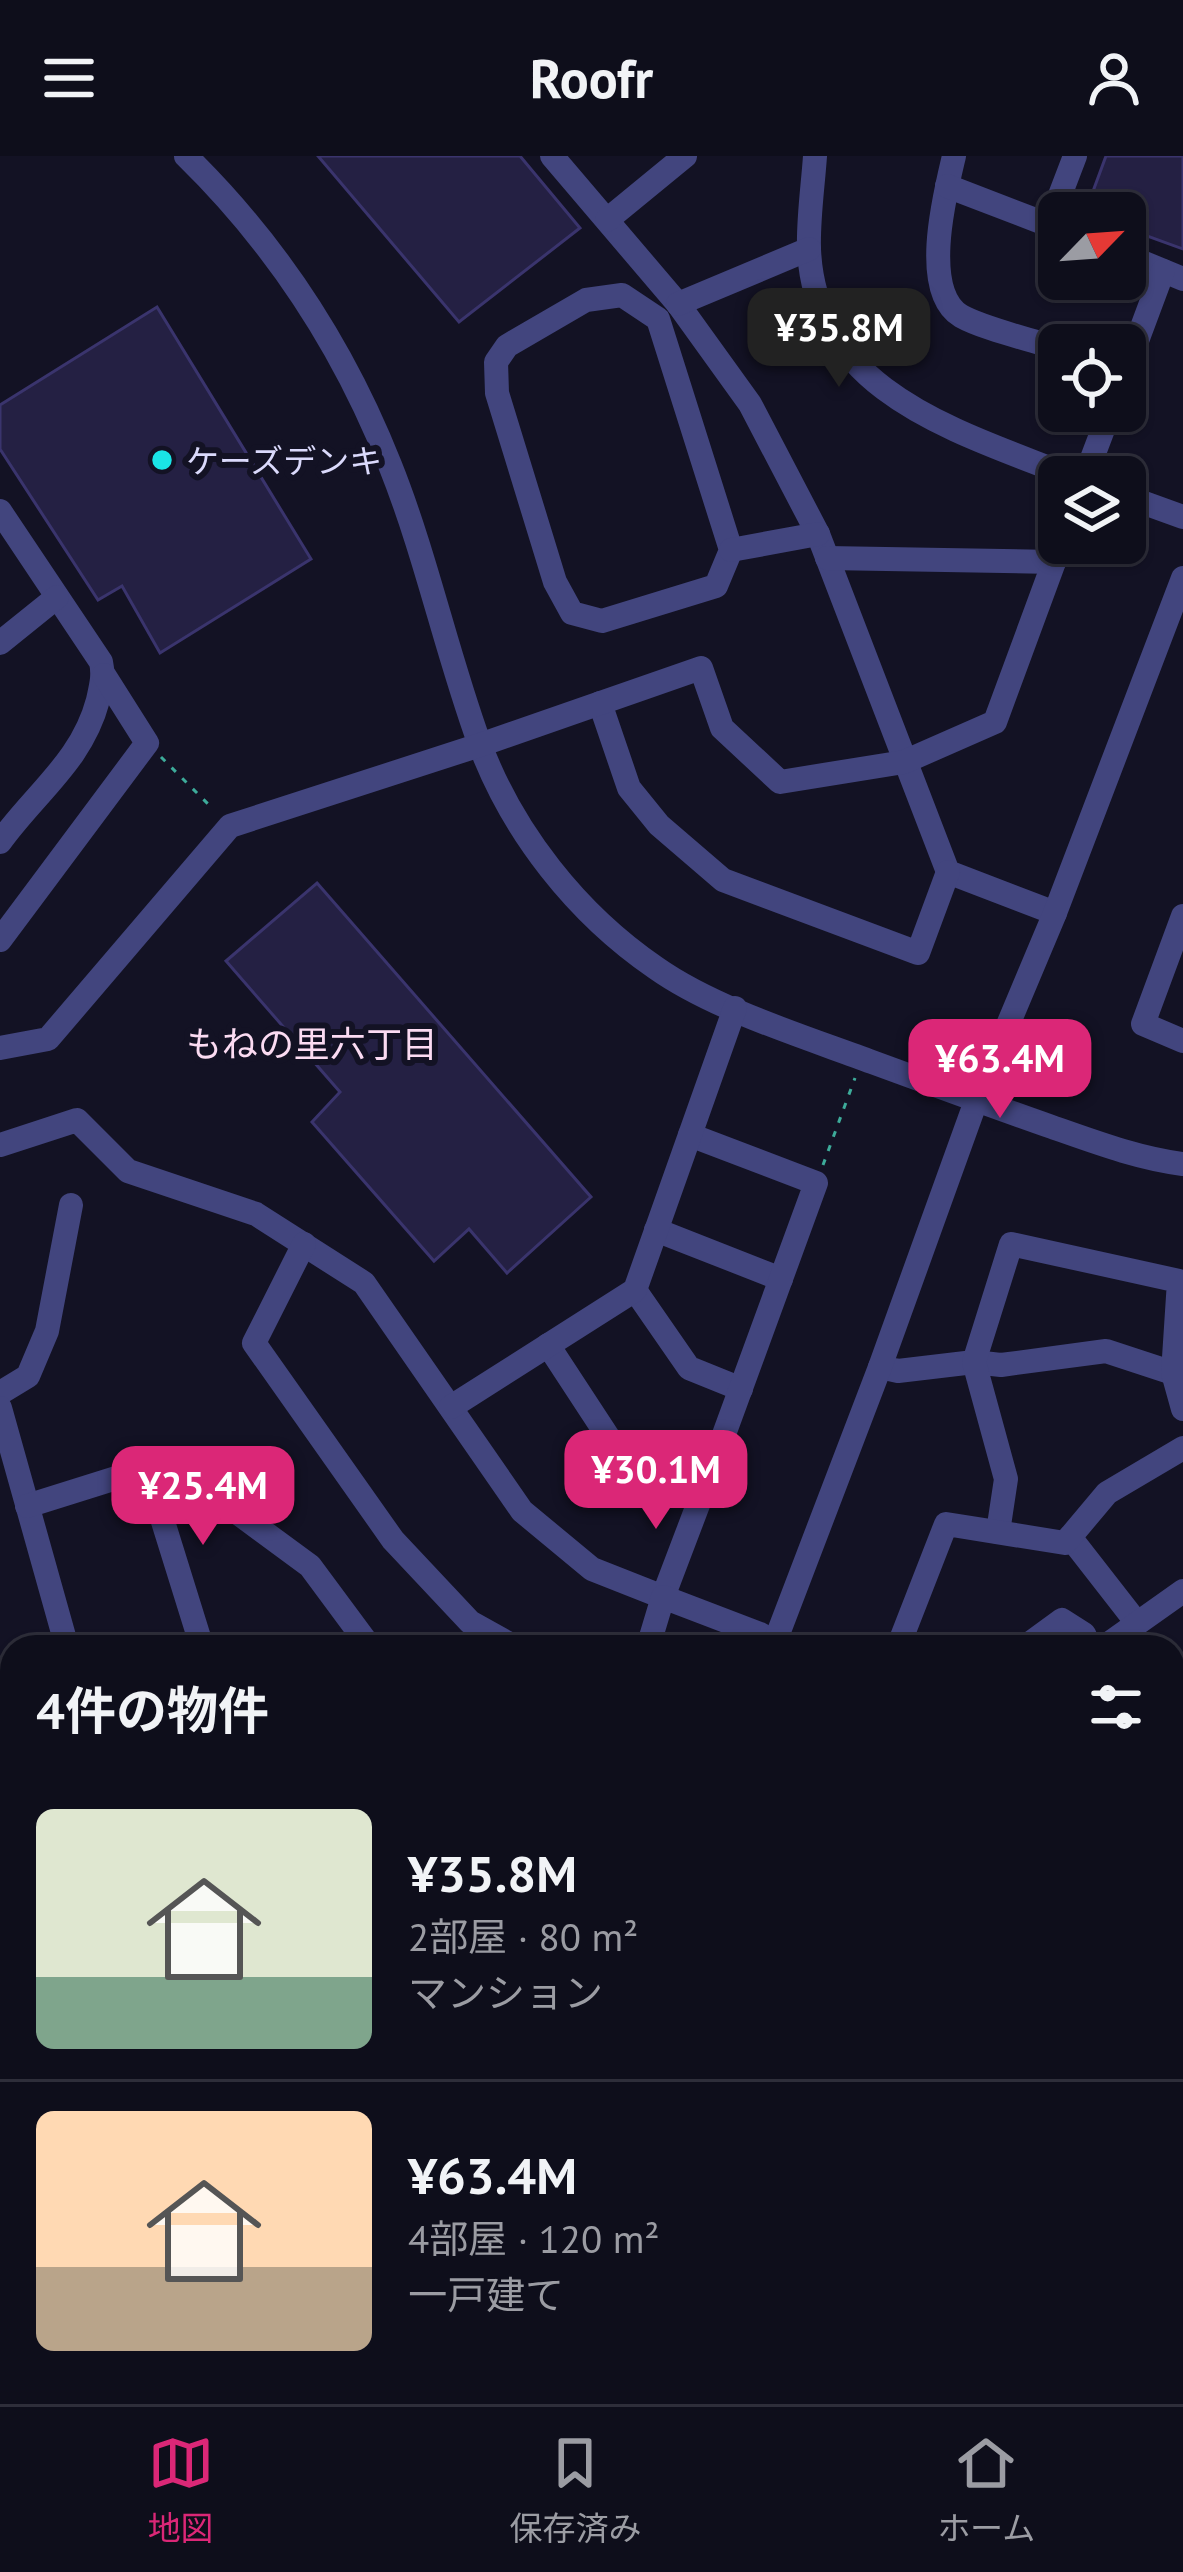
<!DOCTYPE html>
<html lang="ja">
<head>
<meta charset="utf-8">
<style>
  :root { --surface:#0e0e1b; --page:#1c1c28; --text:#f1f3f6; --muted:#9b9ca3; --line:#2e2e3a; --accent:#db2777 }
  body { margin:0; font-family:"PT Sans","Noto Sans JP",sans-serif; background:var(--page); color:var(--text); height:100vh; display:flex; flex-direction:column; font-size:45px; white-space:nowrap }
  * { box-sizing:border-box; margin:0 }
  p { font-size:39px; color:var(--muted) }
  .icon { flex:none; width:66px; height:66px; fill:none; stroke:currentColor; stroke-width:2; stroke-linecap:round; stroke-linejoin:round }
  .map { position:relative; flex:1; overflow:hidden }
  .sheet { position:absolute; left:0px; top:1479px; width:1185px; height:771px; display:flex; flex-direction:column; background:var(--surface); border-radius:36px 36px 0 0; box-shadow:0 3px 9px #0004,0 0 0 3px var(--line) }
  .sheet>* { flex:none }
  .needle { width:78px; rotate:65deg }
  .tools { position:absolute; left:1038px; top:36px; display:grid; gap:24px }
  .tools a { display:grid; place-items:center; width:108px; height:108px; border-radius:18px; background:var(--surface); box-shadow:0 3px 9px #0004,0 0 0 3px var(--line); font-size:60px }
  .price { position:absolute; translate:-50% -102px; padding:0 27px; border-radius:24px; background:var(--accent); color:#fff; font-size:39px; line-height:78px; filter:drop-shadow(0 3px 6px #0008) }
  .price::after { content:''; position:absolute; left:50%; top:72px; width:36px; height:27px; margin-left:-18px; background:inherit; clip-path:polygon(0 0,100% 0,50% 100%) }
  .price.on { background:#222; color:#fff }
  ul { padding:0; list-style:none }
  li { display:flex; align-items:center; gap:36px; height:300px; padding:0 36px }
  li+li { border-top:3px solid var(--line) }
  li span { display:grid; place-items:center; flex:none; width:336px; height:240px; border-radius:18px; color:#555 }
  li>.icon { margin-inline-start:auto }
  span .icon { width:144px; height:144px; fill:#fffc; stroke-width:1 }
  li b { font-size:51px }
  h2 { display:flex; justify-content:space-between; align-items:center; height:144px; padding:0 36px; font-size:51px }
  header { display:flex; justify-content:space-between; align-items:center; height:156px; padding:0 36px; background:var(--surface); font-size:54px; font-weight:600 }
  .tab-bar { display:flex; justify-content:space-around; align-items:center; height:168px; border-top:3px solid var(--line); background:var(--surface); font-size:33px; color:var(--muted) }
  .tab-bar a { display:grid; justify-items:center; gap:6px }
  .tab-bar .on { color:var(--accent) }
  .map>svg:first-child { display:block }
  .green { fill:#152e2b }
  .building { fill:#242043; stroke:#3a346d; stroke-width:3 }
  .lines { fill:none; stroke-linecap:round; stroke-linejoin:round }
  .path { stroke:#3dab9a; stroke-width:3; stroke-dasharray:6 9; stroke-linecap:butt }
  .minor { stroke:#42457e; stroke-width:24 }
  .highway { stroke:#ee62b2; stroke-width:33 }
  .poi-dot { fill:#1ae4e6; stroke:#131224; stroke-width:4.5 }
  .labels { text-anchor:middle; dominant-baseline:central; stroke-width:12; stroke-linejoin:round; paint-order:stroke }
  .poi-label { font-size:33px; fill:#dad9fb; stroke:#131224; text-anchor:start }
  .neighbourhood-label { font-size:36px; fill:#fbdbf2; stroke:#131224 }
</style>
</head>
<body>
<header><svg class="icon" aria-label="menu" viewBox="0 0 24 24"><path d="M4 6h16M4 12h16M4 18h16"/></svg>Roofr<svg class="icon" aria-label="person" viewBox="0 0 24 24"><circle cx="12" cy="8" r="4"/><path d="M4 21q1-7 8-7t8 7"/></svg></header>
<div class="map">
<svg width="1183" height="2248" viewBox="0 0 1183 2248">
  <rect width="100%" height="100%" fill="#131224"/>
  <polygon class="green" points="12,2151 12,2238 113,2238 115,2248 0,2248 0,2158"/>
  <g class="building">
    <polygon points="318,0 520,0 580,72 459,166"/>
    <polygon points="1106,0 1183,0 1183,93 1125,72 1125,57 1085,57"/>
    <polygon points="157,151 311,403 160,497 122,430 98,444 0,293 0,249"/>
    <polygon points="317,727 591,1041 507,1117 469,1073 434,1105 312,966 340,936 226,805"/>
  </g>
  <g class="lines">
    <g class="path">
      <polyline points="161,601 214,654"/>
      <polyline points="823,1009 855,922"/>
    </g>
    <g class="minor">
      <path d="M186,0C277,89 343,190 390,309C426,399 446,495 479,586C512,676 577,758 656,812C714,853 805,881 872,906C932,928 992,950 1052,971C1095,986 1137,1002 1183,1008"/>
      <polyline points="552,0 678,148 750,248 818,378 948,716 1055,757"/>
      <path d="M815,0C813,30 808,63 809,93C815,238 961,276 1072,321"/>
      <path d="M954,0C945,38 920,135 961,160C984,173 1033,184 1059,193"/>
      <polyline points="947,30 1059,73"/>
      <polyline points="607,64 685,0"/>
      <polyline points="1049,68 1075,0"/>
      <polyline points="1125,99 1183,123"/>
      <polygon points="622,139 658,163 731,394 716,430 602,465 572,457 555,426 497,237 496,206 507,190 586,144"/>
      <polyline points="678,148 809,93"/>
      <polyline points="1125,217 1163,115"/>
      <polyline points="1085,321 1110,255"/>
      <polyline points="1125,340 1183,361"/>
      <path d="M0,355L101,506C104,520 101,530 98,544C82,605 36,636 0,686"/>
      <polyline points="731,394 818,378"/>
      <polyline points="827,402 1054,406"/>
      <polyline points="0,487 57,441"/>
      <polyline points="600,547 629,632 659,669 723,724 918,797 948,716"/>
      <polyline points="1183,760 1143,868 1183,885"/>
      <polyline points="0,784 147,587 104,519"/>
      <polyline points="0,892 48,883 230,670 480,589 701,512 722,572 780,626 904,606 995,566 1061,387"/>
      <polyline points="0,989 77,964 128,1015 256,1058 364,1127 522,1355 592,1413 663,1441 704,1333"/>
      <polyline points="656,1074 781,1123"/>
      <polyline points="304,1088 254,1187 393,1384 470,1466 515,1491"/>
      <polyline points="635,1134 689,1212 741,1233"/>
      <polyline points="548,1189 620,1299 704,1333 816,1027 690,979"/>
      <polyline points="880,1211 898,1215 974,1206 1001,1209 1106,1195 1173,1217 1183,1217"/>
      <polyline points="0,1237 28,1220 47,1175 71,1049"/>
      <polyline points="451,1251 635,1134 735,852"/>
      <polyline points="0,1252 67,1491"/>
      <polyline points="146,1311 202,1491"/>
      <polyline points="27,1350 180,1302 238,1357 310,1410 370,1491"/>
      <polyline points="998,1376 1006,1323 974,1206 1011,1088 1179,1125 1173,1217 1183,1253"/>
      <polyline points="1070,1381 1137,1467"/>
      <polyline points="648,1491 663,1441 760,1478 784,1491"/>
      <polyline points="773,1491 880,1211 976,945 1055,757 1183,422"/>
      <polyline points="898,1491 946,1368 1065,1387 1107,1337 1183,1292"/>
      <polyline points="1025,1491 1062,1464 1084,1478 1090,1491"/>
      <polyline points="1104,1491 1183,1435"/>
      <polyline points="1173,1651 1183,1671"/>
      <polyline points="1173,1842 1183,1838"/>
      <polyline points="1173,2073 1183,2072"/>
      <polyline points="0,2110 12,2113"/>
      <polyline points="1173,2150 1183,2149"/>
      <polyline points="286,2238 289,2248"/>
      <polyline points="579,2238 580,2248"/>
      <polyline points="407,2248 440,2238"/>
      <polyline points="803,2248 820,2238"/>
      <polyline points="873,2248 874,2238"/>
      <polyline points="1178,2248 1183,2223"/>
    </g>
    <g class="highway">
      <polyline points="0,1559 12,1601"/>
      <polyline points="0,1719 12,1759"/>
      <polyline points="157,2238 160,2248"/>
      <polyline points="204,2238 208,2248"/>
    </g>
  </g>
  <circle class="poi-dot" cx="162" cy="304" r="12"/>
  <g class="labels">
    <g class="poi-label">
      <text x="186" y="304">ケーズデンキ</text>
    </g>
    <g class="neighbourhood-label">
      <text x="312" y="887">もねの里六丁目</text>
    </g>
  </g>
</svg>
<div class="tools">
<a><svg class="needle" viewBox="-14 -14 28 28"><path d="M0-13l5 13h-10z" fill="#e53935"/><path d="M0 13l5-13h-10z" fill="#9b9ca3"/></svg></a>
<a><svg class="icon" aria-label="locate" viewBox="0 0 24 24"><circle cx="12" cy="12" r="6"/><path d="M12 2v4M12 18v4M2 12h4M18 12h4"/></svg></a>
<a><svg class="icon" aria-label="layers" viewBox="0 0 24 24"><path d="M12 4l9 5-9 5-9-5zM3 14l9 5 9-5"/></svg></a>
</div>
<b class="price on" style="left:839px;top:234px">¥35.8M</b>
<b class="price" style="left:1000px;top:965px">¥63.4M</b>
<b class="price" style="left:656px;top:1376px">¥30.1M</b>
<b class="price" style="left:203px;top:1392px">¥25.4M</b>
<section class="sheet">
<h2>4件の物件<svg class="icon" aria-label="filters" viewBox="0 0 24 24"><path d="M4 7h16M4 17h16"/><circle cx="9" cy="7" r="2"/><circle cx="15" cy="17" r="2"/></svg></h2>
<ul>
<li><span style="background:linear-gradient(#dfe7d0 70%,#7fa58c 0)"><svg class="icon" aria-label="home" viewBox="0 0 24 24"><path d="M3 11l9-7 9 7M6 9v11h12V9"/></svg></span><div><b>¥35.8M</b><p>2部屋 · 80 m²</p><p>マンション</p></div></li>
<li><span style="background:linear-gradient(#ffd9b3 65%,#b9a48a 0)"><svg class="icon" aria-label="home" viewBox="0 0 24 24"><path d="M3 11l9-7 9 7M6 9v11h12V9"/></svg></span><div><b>¥63.4M</b><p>4部屋 · 120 m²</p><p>一戸建て</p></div></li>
</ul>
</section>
</div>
<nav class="tab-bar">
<a class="on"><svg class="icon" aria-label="map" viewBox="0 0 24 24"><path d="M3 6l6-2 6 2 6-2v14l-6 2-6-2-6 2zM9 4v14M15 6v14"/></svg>地図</a>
<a><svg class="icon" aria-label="saved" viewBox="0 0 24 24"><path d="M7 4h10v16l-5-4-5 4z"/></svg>保存済み</a>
<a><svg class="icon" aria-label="home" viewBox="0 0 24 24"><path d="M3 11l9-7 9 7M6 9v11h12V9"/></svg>ホーム</a>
</nav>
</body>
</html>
